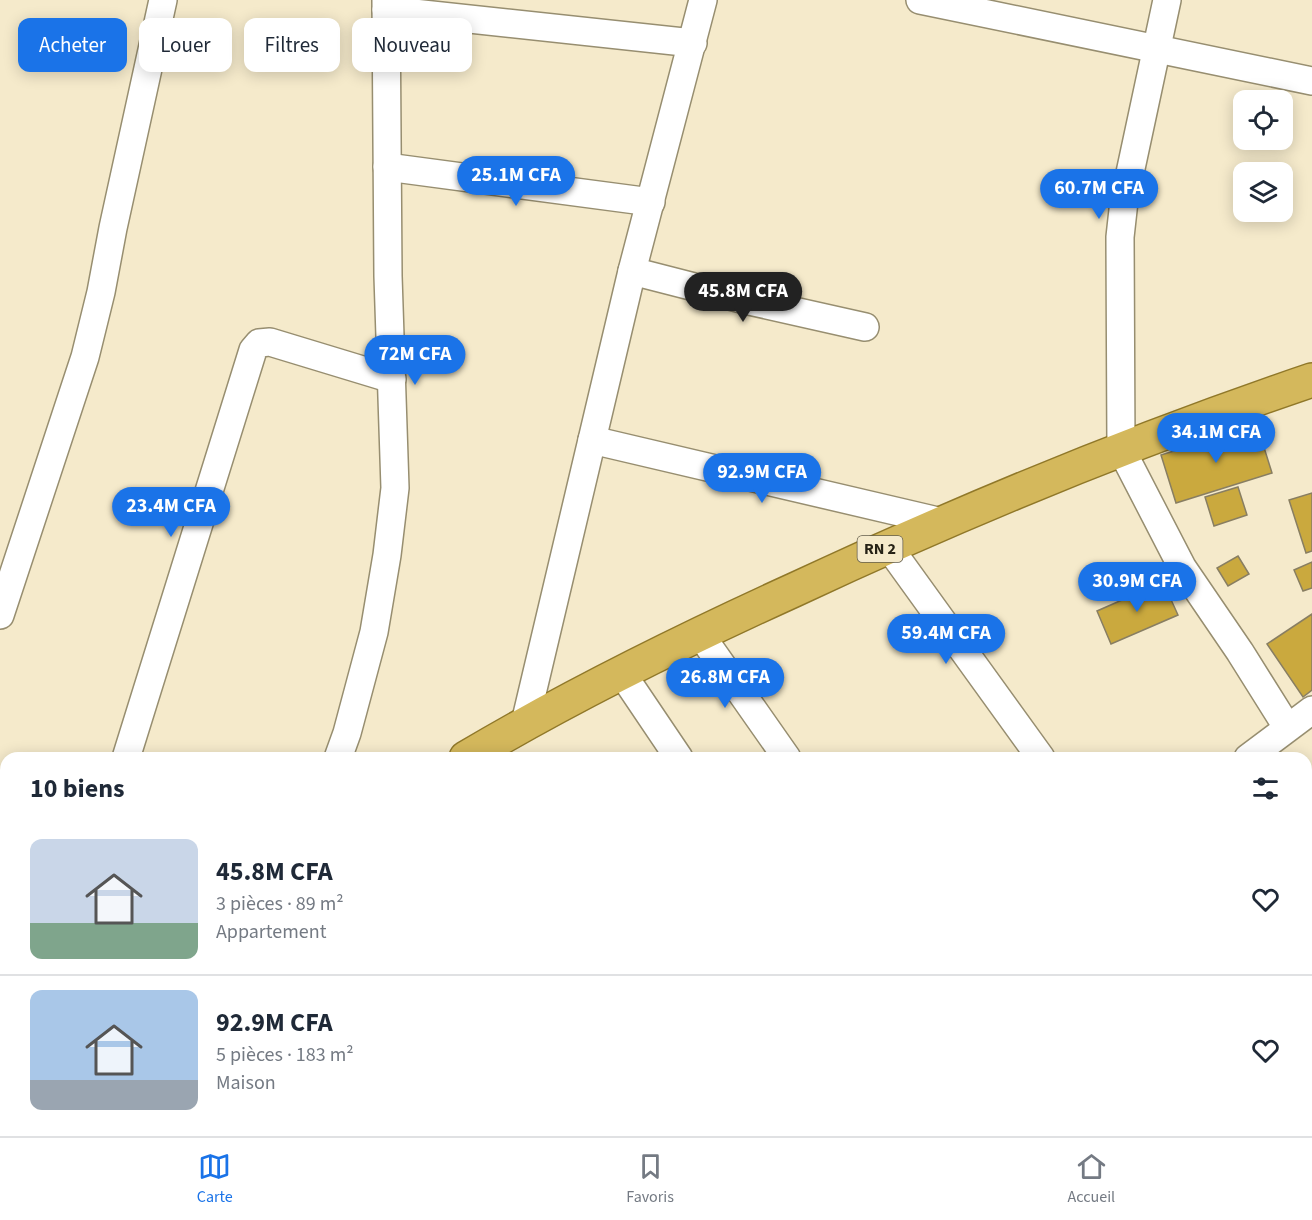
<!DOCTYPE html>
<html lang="fr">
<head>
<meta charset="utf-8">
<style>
  :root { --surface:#fff; --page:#f6f6f7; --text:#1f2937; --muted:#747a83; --line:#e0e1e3; --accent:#1a73e8 }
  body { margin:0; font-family:"Source Sans 3",sans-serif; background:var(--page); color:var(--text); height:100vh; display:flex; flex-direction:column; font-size:22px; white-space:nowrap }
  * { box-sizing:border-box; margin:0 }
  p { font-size:20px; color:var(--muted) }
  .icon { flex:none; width:33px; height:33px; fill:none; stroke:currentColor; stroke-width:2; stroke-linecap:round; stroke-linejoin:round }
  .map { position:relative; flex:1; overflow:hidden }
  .side { position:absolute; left:0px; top:752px; width:1312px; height:386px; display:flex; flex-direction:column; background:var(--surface); border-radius:18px 18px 0 0; box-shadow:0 3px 15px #0003 }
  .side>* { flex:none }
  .banner { position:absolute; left:18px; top:18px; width:600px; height:54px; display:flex; gap:12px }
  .controls { position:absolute; left:1233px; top:90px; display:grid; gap:12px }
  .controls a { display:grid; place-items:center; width:60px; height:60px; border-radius:12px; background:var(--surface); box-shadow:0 3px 15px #0003; font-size:30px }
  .price { position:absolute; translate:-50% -51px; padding:0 14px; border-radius:21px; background:var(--accent); color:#fff; font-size:20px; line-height:39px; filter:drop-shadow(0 2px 3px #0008) }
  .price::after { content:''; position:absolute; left:50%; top:36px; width:18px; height:14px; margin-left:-9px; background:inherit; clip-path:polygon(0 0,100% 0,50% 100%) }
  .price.active { background:#222; color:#fff }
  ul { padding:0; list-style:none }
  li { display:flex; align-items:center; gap:18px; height:150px; padding:0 30px }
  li+li { border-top:2px solid var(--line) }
  li span { display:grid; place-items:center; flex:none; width:168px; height:120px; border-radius:12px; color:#555 }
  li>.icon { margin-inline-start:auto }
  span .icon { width:72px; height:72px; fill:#fffc; stroke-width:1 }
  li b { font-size:26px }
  h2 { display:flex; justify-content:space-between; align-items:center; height:72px; padding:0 30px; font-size:26px }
  .pill { padding:0 21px; border-radius:12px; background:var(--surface); box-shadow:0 3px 15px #0003; font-size:21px; line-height:54px }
  .pill.active { background:var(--accent); color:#fff }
  .tabs { display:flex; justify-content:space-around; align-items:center; height:84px; border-top:2px solid var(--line); background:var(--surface); font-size:16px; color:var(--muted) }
  .tabs a { display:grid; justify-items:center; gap:3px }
  .tabs .active { color:var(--accent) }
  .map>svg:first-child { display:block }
  .building { fill:#caa93e; stroke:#887e62; stroke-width:1.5 }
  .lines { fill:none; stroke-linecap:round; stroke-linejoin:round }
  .minor-casing { stroke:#978e70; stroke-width:30 }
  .trunk-casing { stroke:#907829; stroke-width:36 }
  .minor { stroke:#fff; stroke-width:27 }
  .trunk { stroke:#d4b85c; stroke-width:33 }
  .labels { text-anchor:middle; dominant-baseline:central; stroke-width:6; stroke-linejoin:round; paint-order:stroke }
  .shield { fill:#f5eacb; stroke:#635d4c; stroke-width:1.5 }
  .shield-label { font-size:16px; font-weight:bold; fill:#252115 }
</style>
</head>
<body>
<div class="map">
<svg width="1312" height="1136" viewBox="0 0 1312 1136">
  <rect width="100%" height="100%" fill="#f5eacb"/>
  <g class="building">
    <polygon points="1257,425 1272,473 1176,503 1161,455"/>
    <polygon points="1238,487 1247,515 1214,526 1205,497"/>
    <polygon points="1312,493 1312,551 1306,553 1289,500"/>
    <polygon points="1238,556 1249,574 1228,586 1217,568"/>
    <polygon points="1312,562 1312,588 1303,591 1294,570"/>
    <polygon points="1163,582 1178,615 1111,644 1097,611"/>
    <polygon points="1312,614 1312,690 1303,697 1267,644"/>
  </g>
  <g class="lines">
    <defs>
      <g id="minor">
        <polyline points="920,0 1312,81"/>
        <polyline points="1167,0 1124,201 1120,237 1121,449 1182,567 1240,652 1287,727"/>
        <polyline points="386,10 693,43"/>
        <polyline points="387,167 651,202"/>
        <polyline points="632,271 745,300 865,327"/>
        <polyline points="592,440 942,522"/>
        <polyline points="888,546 1041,758"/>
        <polyline points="0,615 85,357 101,292 113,228 163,0"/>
        <polyline points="700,634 787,758"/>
        <polyline points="621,672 679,758"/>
        <polyline points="525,723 632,271 703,0"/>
        <polyline points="126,758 253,350 259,343 270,342 392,379"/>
        <polyline points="338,758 347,733 374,632 387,555 395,488 388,276 386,0"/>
        <polyline points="1248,758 1312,710"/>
        <polyline points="0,817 6,818"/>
        <polyline points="1306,919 1312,915"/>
        <polyline points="1306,1048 1312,1054"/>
        <polyline points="313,1131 318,1136"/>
        <polyline points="536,1131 541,1136"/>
        <polyline points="849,1131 853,1136"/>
        <polyline points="42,1136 44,1131"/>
        <polyline points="221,1136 223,1131"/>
        <polyline points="724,1136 728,1131"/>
        <polyline points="920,1136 923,1131"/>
        <polyline points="1072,1136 1077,1131"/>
      </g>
      <g id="trunk">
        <path d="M466,758C572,695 682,641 794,590C963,511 1135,440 1312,380"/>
        <polyline points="0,1089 6,1085"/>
      </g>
    </defs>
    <use href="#minor" class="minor-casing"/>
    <use href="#trunk" class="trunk-casing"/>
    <use href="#minor" class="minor"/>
    <use href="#trunk" class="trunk"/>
  </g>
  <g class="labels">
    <rect class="shield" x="857.5" y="536" width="45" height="26" rx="4.5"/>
    <g class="shield-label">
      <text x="880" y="549">RN 2</text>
    </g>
  </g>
</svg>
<div class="controls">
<a><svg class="icon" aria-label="locate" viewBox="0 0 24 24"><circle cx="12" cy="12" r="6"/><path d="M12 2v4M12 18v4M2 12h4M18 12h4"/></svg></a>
<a><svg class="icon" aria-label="layers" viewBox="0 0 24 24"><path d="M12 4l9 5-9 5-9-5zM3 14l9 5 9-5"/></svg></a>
</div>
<b class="price" style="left:516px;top:207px">25.1M CFA</b>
<b class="price" style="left:1099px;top:220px">60.7M CFA</b>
<b class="price active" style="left:743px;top:323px">45.8M CFA</b>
<b class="price" style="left:415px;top:386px">72M CFA</b>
<b class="price" style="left:1216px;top:464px">34.1M CFA</b>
<b class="price" style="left:762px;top:504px">92.9M CFA</b>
<b class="price" style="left:171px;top:538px">23.4M CFA</b>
<b class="price" style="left:1137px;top:613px">30.9M CFA</b>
<b class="price" style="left:946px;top:665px">59.4M CFA</b>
<b class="price" style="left:725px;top:709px">26.8M CFA</b>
<div class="banner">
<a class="pill active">Acheter</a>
<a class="pill">Louer</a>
<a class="pill">Filtres</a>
<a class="pill">Nouveau</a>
</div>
<section class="side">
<h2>10 biens<svg class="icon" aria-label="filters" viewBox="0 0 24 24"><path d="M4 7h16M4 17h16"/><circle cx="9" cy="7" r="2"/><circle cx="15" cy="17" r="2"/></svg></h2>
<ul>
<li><span style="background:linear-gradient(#c9d6e8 70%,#7fa58c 0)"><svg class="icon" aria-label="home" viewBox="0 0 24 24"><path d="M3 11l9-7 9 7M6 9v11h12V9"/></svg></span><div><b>45.8M CFA</b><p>3 pièces · 89 m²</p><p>Appartement</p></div><svg class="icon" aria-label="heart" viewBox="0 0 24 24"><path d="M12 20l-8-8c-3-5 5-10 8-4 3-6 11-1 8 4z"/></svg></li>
<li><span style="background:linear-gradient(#a9c7e8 75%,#9aa5b1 0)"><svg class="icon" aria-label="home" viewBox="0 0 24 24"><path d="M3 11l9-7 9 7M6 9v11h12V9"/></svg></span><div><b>92.9M CFA</b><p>5 pièces · 183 m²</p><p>Maison</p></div><svg class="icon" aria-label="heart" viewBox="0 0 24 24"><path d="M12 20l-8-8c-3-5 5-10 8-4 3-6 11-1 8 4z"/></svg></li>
</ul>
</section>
</div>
<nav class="tabs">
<a class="active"><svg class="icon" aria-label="map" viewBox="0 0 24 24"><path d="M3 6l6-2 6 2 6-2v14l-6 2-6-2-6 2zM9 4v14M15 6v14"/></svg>Carte</a>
<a><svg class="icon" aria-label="saved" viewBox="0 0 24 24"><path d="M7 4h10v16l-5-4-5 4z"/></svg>Favoris</a>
<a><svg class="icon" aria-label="home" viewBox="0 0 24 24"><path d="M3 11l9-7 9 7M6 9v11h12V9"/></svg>Accueil</a>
</nav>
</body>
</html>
